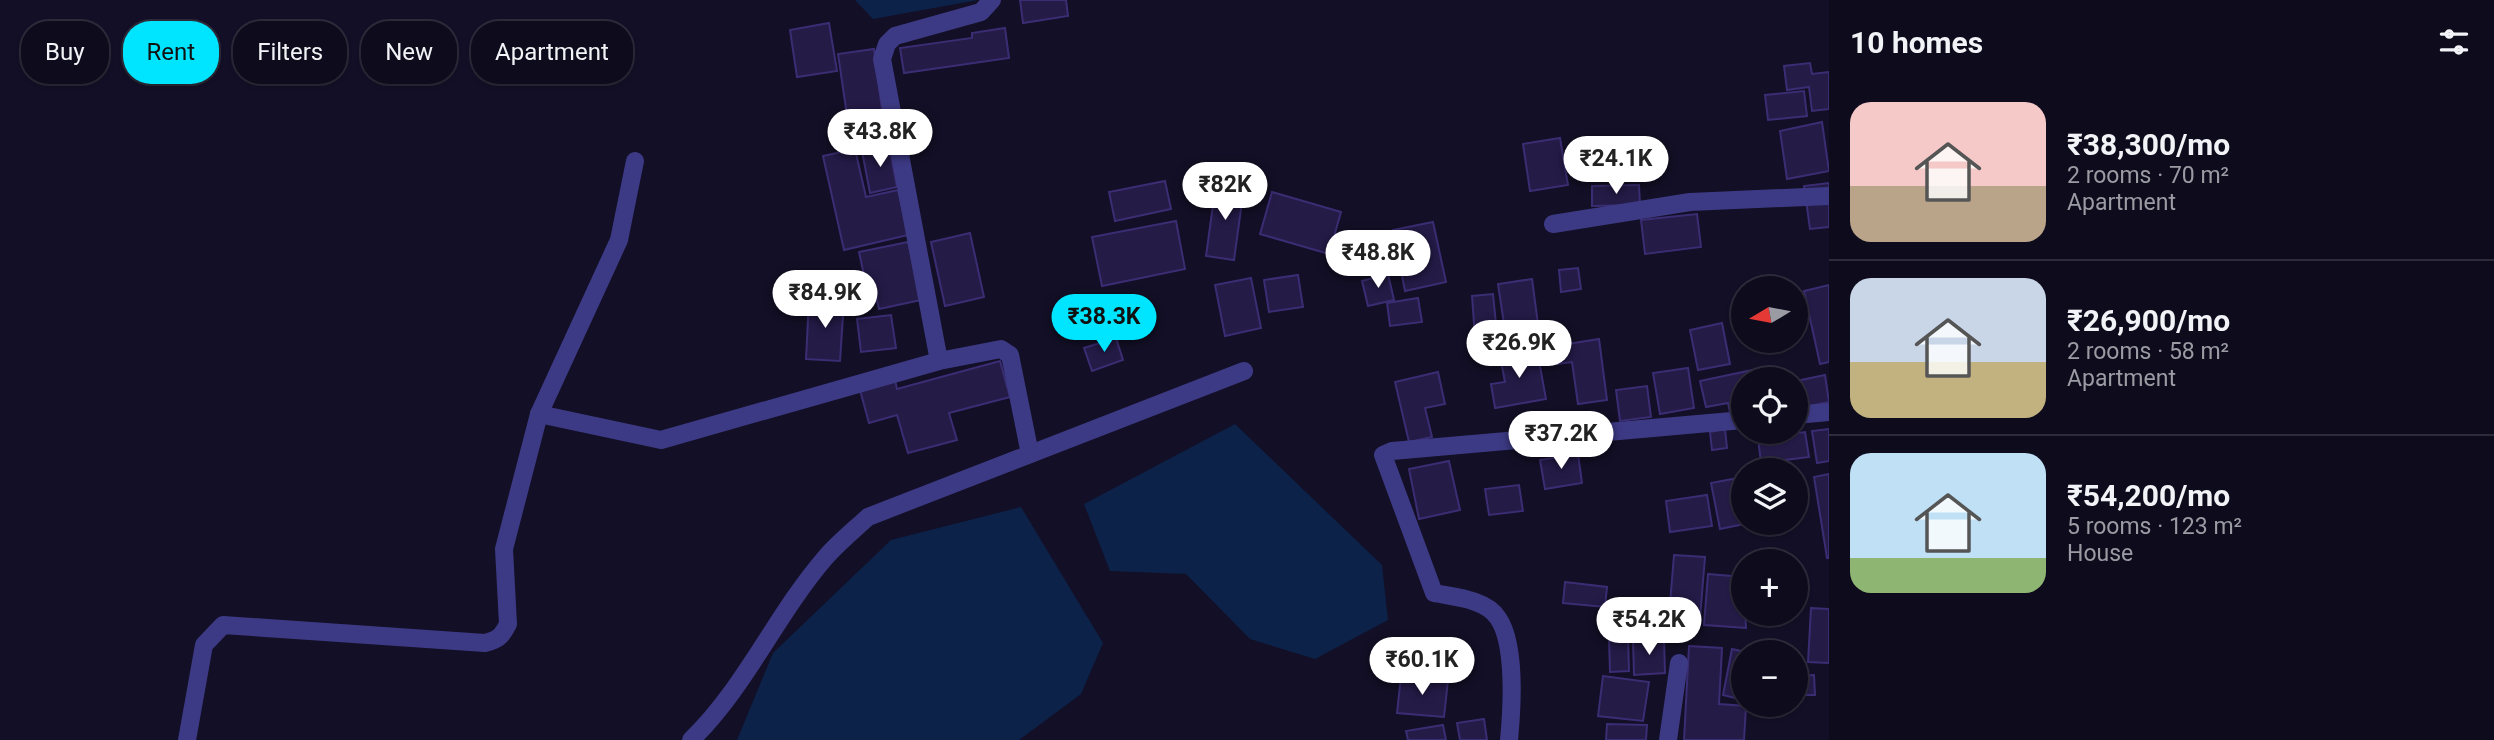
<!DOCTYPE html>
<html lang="en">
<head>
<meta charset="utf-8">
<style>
  :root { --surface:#0e0b1c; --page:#171425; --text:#f1f3f6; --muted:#9b9ba3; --line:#2e2b3b; --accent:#00e5ff }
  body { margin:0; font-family:Roboto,sans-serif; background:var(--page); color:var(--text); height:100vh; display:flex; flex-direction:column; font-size:26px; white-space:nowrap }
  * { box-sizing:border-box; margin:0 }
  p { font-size:23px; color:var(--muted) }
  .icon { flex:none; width:38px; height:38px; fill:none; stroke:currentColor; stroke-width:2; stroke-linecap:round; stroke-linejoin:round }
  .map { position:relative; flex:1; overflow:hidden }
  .panel { display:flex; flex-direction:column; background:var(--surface); width:665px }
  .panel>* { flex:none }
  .hud { position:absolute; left:21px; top:21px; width:665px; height:63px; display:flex; gap:14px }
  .needle { width:46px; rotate:260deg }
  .buttons { position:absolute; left:1731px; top:276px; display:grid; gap:14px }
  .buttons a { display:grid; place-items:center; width:77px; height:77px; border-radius:50%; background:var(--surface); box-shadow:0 2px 5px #0004,0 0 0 2px var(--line); font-size:35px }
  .price { position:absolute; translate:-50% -60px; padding:0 16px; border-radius:24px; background:#fff; color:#222; font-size:23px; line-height:46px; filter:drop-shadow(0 2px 4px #0008) }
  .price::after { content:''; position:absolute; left:50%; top:42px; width:21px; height:16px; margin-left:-10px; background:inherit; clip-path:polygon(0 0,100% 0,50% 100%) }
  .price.current { background:var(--accent); color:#111 }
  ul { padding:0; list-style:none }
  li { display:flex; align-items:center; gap:21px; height:175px; padding:0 21px }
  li+li { border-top:2px solid var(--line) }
  li span { display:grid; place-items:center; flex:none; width:196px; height:140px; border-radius:21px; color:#555 }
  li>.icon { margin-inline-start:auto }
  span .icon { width:84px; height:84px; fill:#fffc; stroke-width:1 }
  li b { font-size:30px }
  h2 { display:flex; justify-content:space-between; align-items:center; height:84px; padding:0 21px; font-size:30px }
  .tag { padding:0 24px; border-radius:28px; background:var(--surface); box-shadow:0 2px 5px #0004,0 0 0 2px var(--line); font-size:24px; line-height:63px }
  .tag.current { background:var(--accent); color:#111 }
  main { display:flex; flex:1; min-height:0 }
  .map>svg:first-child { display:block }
  .water { fill:#0c2248 }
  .building { fill:#241b47; stroke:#3b2d73; stroke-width:2 }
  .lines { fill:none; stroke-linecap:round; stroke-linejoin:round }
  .minor { stroke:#3d3a85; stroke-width:18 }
</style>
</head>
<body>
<main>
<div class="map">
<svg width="1829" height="740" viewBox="0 0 1829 740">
  <rect width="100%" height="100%" fill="#130f26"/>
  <g class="water">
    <polygon points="855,0 978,0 873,19"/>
    <polygon points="1235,424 1382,565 1388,620 1315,659 1250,639 1186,574 1110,571 1084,504"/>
    <polygon points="1021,507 1103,643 1081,694 1019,740 737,740 773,653 891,540"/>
  </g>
  <g class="building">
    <polygon points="1020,0 1066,0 1068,16 1023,23"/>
    <polygon points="829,23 837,71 797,77 790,30"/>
    <polygon points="1005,28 1009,58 904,73 900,48 972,38 972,33"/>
    <polygon points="874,49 883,117 848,122 838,54"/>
    <polygon points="1810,63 1812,74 1829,72 1829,109 1812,111 1809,87 1787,90 1784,66"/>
    <polygon points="1804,91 1807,116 1768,120 1765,95"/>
    <polygon points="1822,122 1829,171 1787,179 1780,131"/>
    <polygon points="1560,138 1568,185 1530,191 1523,144"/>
    <polygon points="889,145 897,187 870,193 862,151"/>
    <polygon points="855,149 866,197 898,190 908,235 844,250 823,156"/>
    <polygon points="1165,181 1171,209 1115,221 1109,192"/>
    <polygon points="1216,183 1244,187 1234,260 1206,256"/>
    <polygon points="1829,183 1829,227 1810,229 1804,186"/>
    <polygon points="1639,185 1640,205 1592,206 1592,186"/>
    <polygon points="1272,192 1341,212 1329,254 1260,234"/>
    <polygon points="1697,214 1701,247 1645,254 1641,220"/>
    <polygon points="1176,221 1185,269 1102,286 1092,237"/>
    <polygon points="1433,222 1446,282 1405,291 1393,230"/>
    <polygon points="1392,231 1397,267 1376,270 1371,234"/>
    <polygon points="970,233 984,297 945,306 931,242"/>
    <polygon points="908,242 921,300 879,309 874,287 867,289 859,252"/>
    <polygon points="1578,268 1581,289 1561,292 1559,270"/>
    <polygon points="1388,274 1394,300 1368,306 1362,281"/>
    <polygon points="1298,275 1303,307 1269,312 1264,280"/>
    <polygon points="1251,278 1261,328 1225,336 1215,285"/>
    <polygon points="1532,279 1540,339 1507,344 1498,284"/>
    <polygon points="1829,285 1829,362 1820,364 1804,291"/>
    <polygon points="1493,294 1497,334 1475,337 1472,296"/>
    <polygon points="1418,298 1422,322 1390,326 1387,303"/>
    <polygon points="809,299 844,301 840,361 806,359"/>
    <polygon points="891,315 896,348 861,352 857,319"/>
    <polygon points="1722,323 1730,364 1698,370 1690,330"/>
    <polygon points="1116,338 1123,360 1092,371 1084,348"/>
    <polygon points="1599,339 1607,400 1578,404 1572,362 1557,364 1555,346"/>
    <polygon points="1537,350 1546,399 1495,408 1491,384 1505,382 1500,356"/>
    <polygon points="1000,361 1010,397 949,413 957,440 908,453 897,415 869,423 860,390 895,380 897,389"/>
    <polygon points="1688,368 1694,408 1660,414 1653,373"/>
    <polygon points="1757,369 1759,380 1743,380 1743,415 1731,417 1728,403 1706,407 1700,381"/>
    <polygon points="1438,372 1445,404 1425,408 1432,437 1409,442 1395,382"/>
    <polygon points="1825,375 1829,402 1796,409 1796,381"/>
    <polygon points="1647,386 1651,417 1620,421 1616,390"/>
    <polygon points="1725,429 1727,448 1712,450 1710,432"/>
    <polygon points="1829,429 1829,461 1817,463 1812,431"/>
    <polygon points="1805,432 1809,457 1761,463 1758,438"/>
    <polygon points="1578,454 1582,483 1545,489 1540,460"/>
    <polygon points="1449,461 1460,510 1419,519 1409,469"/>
    <polygon points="1791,464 1792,471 1778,471 1778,466"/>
    <polygon points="1829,474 1829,558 1827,558 1814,477"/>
    <polygon points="1743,477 1743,523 1749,523 1720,529 1711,483"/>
    <polygon points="1519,485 1523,511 1489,515 1485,489"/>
    <polygon points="1707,495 1712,526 1670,532 1666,501"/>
    <polygon points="1674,555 1705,557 1700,618 1669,616"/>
    <polygon points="1708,574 1743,577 1746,628 1704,625"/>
    <polygon points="1565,582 1607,587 1605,607 1563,603"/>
    <polygon points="1811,608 1829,609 1829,663 1808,662"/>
    <polygon points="1628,638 1629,671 1610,672 1609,639"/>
    <polygon points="1664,639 1665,673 1634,675 1633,640"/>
    <polygon points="1689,646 1722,648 1719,704 1746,706 1744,740 1684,740"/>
    <polygon points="1732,649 1750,653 1743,653 1743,700 1723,695"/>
    <polygon points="1814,675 1815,695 1796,695 1796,676"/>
    <polygon points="1401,676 1448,680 1444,717 1397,713"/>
    <polygon points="1603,676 1649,682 1643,721 1598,716"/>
    <polygon points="1484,719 1487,740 1460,740 1457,723"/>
    <polygon points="1607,724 1647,725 1646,740 1606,740"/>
    <polygon points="1443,725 1446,740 1408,740 1406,731"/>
  </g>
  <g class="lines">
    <g class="minor">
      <polyline points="1553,224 1690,202 1829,196"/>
      <polyline points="939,361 882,59 887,44 895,36 981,12 992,0"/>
      <polyline points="539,414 661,440 939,361 1001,349 1010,355 1030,454"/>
      <polyline points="1796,415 1829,412"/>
      <path d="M187,740L204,645L223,625L485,643C498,640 502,636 508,624L504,549L539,414L619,240L635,161"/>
      <path d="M691,740C745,688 776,615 825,558C838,543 854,530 868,517L1244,371"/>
      <path d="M1509,740C1512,709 1516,644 1498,618C1486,599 1454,597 1434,593L1383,455L1392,451L1743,420"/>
      <polyline points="1668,740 1679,663"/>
    </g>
  </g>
</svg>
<div class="buttons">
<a><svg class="needle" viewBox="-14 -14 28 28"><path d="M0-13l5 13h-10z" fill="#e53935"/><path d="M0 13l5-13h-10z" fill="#9b9ba3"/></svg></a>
<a><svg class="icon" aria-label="locate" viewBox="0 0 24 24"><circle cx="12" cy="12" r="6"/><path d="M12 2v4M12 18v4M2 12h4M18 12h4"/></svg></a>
<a><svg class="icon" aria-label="layers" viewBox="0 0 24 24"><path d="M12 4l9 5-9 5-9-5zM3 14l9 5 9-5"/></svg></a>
<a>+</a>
<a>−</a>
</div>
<b class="price" style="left:880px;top:169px">₹43.8K</b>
<b class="price" style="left:1616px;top:196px">₹24.1K</b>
<b class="price" style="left:1225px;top:222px">₹82K</b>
<b class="price" style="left:1378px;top:290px">₹48.8K</b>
<b class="price" style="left:825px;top:330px">₹84.9K</b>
<b class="price current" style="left:1104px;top:354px">₹38.3K</b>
<b class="price" style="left:1519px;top:380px">₹26.9K</b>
<b class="price" style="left:1561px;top:471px">₹37.2K</b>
<b class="price" style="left:1649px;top:657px">₹54.2K</b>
<b class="price" style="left:1422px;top:697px">₹60.1K</b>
<div class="hud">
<a class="tag">Buy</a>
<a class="tag current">Rent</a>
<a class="tag">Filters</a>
<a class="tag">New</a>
<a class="tag">Apartment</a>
</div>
</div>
<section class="panel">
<h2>10 homes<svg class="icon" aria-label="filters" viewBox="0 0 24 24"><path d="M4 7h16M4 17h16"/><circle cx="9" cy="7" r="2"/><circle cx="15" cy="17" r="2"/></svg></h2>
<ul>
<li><span style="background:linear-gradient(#f6c9c9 60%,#b9a48a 0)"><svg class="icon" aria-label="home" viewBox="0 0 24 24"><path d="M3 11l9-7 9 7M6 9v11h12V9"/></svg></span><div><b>₹38,300/mo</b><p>2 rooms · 70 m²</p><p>Apartment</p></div></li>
<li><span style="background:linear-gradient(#c9d6e8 60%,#c2b280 0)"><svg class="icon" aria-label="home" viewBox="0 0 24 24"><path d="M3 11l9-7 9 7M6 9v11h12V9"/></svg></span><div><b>₹26,900/mo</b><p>2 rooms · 58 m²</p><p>Apartment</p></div></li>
<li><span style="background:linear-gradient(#bfe0f5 75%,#8fb573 0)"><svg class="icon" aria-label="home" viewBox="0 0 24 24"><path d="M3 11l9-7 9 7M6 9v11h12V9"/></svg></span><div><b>₹54,200/mo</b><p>5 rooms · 123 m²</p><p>House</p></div></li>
</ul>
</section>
</main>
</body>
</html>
